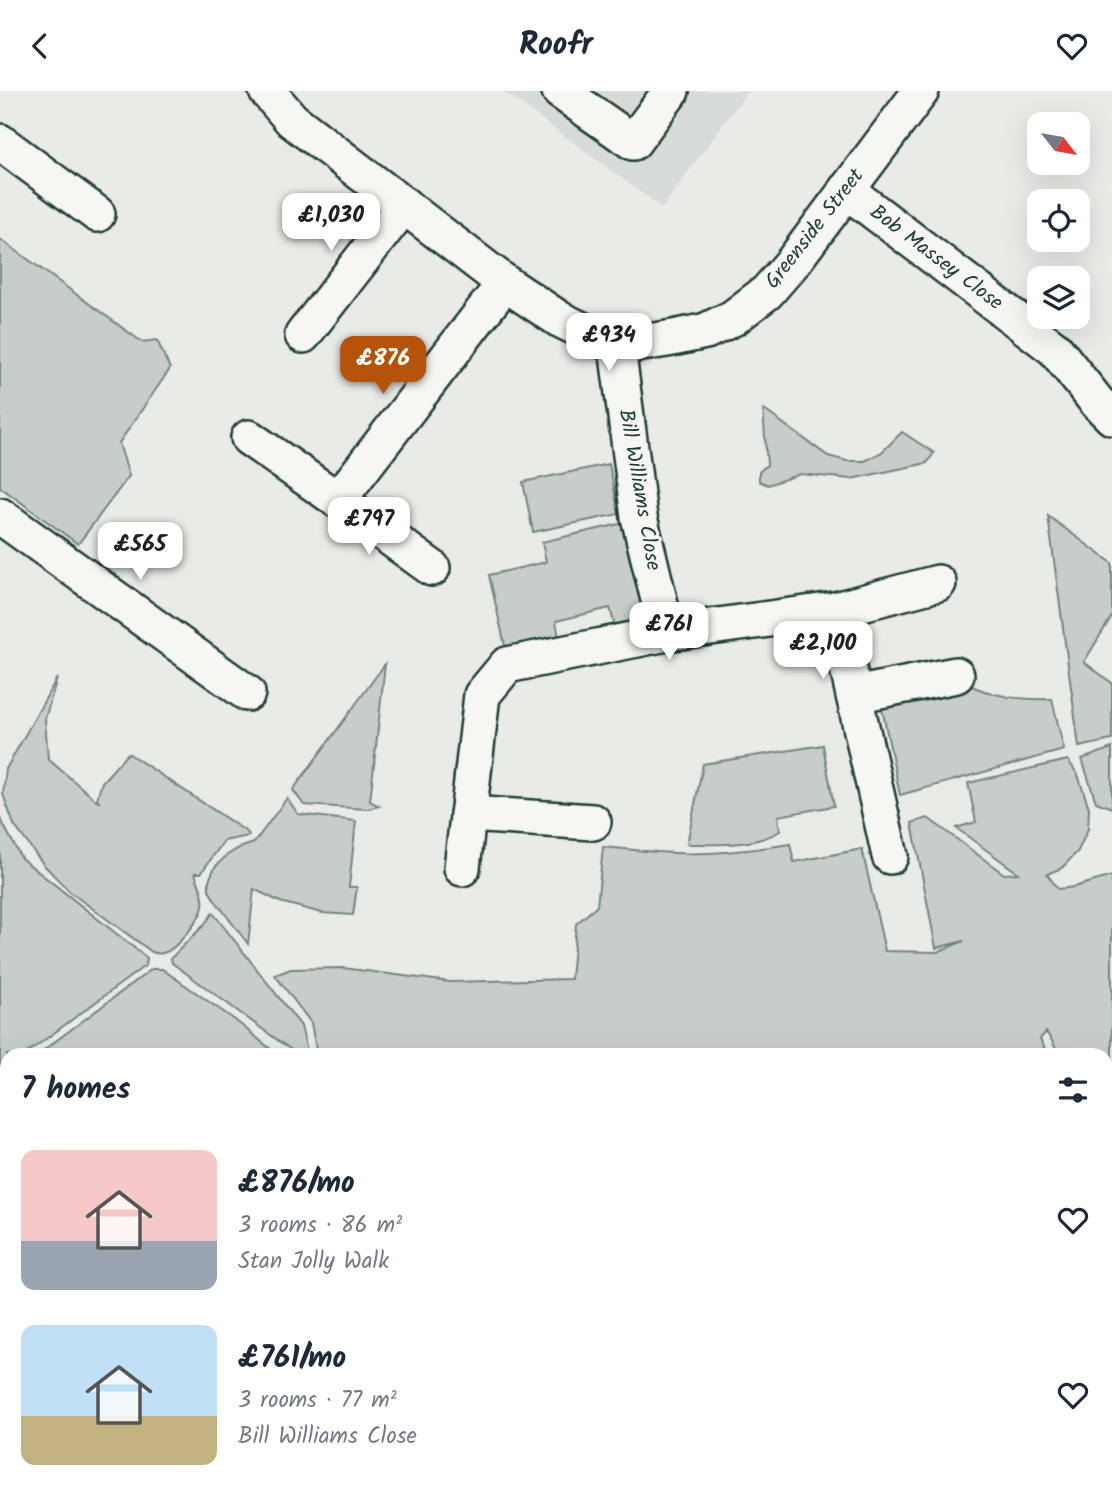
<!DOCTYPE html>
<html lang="en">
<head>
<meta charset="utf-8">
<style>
  :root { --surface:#fff; --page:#f2f2f3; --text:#1f2937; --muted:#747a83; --accent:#b45309 }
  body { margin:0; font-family:Kalam,sans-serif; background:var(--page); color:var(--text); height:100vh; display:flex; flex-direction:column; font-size:26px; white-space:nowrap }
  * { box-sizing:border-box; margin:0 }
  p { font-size:23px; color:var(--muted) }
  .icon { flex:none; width:38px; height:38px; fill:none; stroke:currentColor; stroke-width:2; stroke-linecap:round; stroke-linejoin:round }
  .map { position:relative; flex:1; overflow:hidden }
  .sheet { position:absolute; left:0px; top:957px; width:1113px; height:450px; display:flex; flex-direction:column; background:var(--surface); border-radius:21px 21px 0 0; box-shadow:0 7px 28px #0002 }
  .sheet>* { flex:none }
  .needle { width:46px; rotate:121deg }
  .controls { position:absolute; left:1027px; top:21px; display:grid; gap:14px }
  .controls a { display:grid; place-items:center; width:63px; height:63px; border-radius:14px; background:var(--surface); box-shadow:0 7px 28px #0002; font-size:35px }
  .price { position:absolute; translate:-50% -60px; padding:0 16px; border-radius:14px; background:#fff; color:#222; font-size:23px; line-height:46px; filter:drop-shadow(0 2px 4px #0008) }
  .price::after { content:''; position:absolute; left:50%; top:42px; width:21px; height:16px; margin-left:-10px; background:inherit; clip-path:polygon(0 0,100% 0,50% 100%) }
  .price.current { background:var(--accent); color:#fff }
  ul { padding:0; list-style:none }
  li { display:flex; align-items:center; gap:21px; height:175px; padding:0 21px }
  li span { display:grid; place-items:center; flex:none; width:196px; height:140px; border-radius:14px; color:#555 }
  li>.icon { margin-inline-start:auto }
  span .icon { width:84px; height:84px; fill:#fffc; stroke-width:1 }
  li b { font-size:30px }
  h2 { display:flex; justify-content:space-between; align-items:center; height:84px; padding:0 21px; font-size:30px }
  header { display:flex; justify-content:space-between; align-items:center; height:91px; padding:0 21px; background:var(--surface); font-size:32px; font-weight:800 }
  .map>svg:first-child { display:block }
  .built { fill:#d8dcd8 }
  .green { fill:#c7cec9; stroke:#73867e; stroke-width:2 }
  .water { fill:#99a6a0; stroke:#687c75; stroke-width:2 }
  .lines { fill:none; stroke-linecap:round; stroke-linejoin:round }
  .stream { stroke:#687c75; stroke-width:8 }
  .building { fill:#b0bab5; stroke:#1f3d34; stroke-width:2 }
  .minor-casing { stroke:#1f3d34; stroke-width:40 }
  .minor { stroke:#f6f6f2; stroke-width:35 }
  .labels { text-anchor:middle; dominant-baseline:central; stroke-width:6; stroke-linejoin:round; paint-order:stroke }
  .street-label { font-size:21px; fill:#1f3d34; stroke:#f6f6f2 }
</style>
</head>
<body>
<header><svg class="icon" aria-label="back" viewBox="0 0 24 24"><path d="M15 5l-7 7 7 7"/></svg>Roofr<svg class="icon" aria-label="heart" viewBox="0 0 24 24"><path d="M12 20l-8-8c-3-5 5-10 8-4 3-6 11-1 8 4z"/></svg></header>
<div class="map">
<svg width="1112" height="1406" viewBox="0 0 1112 1406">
  <rect width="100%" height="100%" fill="#e9ebe7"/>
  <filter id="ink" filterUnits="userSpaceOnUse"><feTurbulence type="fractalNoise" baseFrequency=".0143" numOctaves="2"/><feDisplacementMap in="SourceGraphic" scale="14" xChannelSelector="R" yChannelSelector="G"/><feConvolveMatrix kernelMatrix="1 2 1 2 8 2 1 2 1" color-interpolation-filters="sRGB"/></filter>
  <g filter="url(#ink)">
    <g class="built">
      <polygon points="503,0 748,0 662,117"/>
      <polygon points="0,1298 7,1299 7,1400 112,1400 110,1406 0,1406"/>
    </g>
    <g class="green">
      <polygon points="0,148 142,251 157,249 170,278 119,352 129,385 78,453 0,396"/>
      <polygon points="763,318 828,365 847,370 865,370 882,361 902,341 934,362 927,372 851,388 800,383 768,394 759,390 759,381 767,374"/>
      <polygon points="609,373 619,423 533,441 523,391"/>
      <polygon points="1048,425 1112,472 1112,525 1084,571 1112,592 1112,649 1079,656"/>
      <polygon points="624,432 646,528 615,535 610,517 556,530 559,547 506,559 489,484 546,471 542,451"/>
      <polygon points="385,573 370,710 379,715 368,718 304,714 293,699"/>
      <path d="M57,587L45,628L48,668L97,710L100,712L97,708L102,691L128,662L248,742L249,745L224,750L201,782H195C198,792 205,804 203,815C201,828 176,859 163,862C160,863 155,862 152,861L70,801L44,774L14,734L3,703L6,678Z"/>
      <path d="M965,592C994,606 1020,609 1052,608L1064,659L900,704L880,608Z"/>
      <path d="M823,654L834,715L778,725L780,740C753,756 717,753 687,753L703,673Z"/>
      <polygon points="1112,657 1112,717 1096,711 1082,668"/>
      <path d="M1068,669L1078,684L1089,717L1088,738L1078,760L1062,777L1047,783L1058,798L1074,796L1112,785V1054L1106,1050V964H1059L1052,950L1046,941L1040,948L1048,964H317L311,932L275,884L291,878L343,877L450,891L571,888L576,833L597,815L603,756C627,758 651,761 675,762C713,764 752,759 790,753L794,771L862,758L885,860L937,861L964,850L936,857L912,732L928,727L1004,783L1018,782L956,737L976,731L968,692Z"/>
      <polygon points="287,707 298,723 356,730 349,796 357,796 353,824 322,822 280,811 254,798 248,853 214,808 209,799 209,789 215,776 226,765 239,757 254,752"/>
      <polygon points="0,727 21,767 147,867 146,874 24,964 7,964 7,977 0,982"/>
      <polygon points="213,822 301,935 308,964 298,964 172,872 171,867 203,835"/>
      <polygon points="152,878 162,878 235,929 278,964 37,964"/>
      <polygon points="784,1400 970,1400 965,1406 783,1406"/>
    </g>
    <polygon class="water" points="1112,1260 1112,1382 1106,1385 1106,1268"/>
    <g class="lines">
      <polyline class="stream" points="1076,1406 1079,1403"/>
    </g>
    <polygon class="building" points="201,1400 436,1400 434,1406 199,1406"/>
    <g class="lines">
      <defs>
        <g id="minor">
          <polyline points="267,0 292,29 505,192 559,228 617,256 673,247 706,240 733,227 767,201 793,171 921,0"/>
          <polyline points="560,0 633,51 671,0"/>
          <polyline points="0,51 97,123"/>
          <polyline points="846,99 1055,258 1097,311 1112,326"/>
          <polyline points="303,244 404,114"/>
          <polyline points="249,347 338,409 505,192"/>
          <polyline points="338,409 432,477"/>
          <polyline points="0,425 247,602"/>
          <polyline points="835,519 938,492"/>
          <polyline points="667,542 835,519 890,765"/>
          <polyline points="854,604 956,584"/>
          <polyline points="468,723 593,731"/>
          <polyline points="462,777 482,604 507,574 667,542 639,426 617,256"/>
          <polyline points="0,1171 7,1171"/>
          <polyline points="136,1406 138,1400"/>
          <polyline points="561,1406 562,1400"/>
        </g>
      </defs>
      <use href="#minor" class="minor-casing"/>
      <use href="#minor" class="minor"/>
    </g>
  </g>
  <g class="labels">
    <g class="street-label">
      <text transform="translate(815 138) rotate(-52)">Greenside Street</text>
      <text transform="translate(936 167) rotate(37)">Bob Massey Close</text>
      <text transform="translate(639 399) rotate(80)">Bill Williams Close</text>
    </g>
  </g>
</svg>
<div class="controls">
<a><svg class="needle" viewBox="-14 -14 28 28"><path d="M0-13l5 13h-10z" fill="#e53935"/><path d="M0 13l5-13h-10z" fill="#747a83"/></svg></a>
<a><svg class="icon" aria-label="locate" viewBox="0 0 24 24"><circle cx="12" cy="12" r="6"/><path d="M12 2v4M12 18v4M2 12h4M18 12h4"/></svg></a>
<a><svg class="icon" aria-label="layers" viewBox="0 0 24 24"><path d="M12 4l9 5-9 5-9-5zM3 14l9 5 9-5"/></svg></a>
</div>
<b class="price" style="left:331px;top:162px">£1,030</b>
<b class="price" style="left:609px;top:282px">£934</b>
<b class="price current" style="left:383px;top:305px">£876</b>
<b class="price" style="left:369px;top:466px">£797</b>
<b class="price" style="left:140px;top:491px">£565</b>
<b class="price" style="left:669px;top:571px">£761</b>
<b class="price" style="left:823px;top:590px">£2,100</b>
<section class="sheet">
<h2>7 homes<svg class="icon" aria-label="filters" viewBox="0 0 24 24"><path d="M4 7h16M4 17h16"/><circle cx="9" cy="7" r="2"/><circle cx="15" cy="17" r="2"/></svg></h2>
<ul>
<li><span style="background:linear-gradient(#f6c9c9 65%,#9aa5b1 0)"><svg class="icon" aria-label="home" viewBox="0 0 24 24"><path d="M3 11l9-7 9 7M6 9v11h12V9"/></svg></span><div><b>£876/mo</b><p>3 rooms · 86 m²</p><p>Stan Jolly Walk</p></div><svg class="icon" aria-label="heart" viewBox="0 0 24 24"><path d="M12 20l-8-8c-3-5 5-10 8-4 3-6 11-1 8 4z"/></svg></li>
<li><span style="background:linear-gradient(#bfe0f5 65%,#c2b280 0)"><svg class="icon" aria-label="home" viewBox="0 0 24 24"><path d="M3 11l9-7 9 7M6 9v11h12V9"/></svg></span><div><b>£761/mo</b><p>3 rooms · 77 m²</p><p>Bill Williams Close</p></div><svg class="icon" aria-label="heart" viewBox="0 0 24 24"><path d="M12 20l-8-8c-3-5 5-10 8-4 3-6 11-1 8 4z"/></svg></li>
</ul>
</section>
</div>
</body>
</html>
